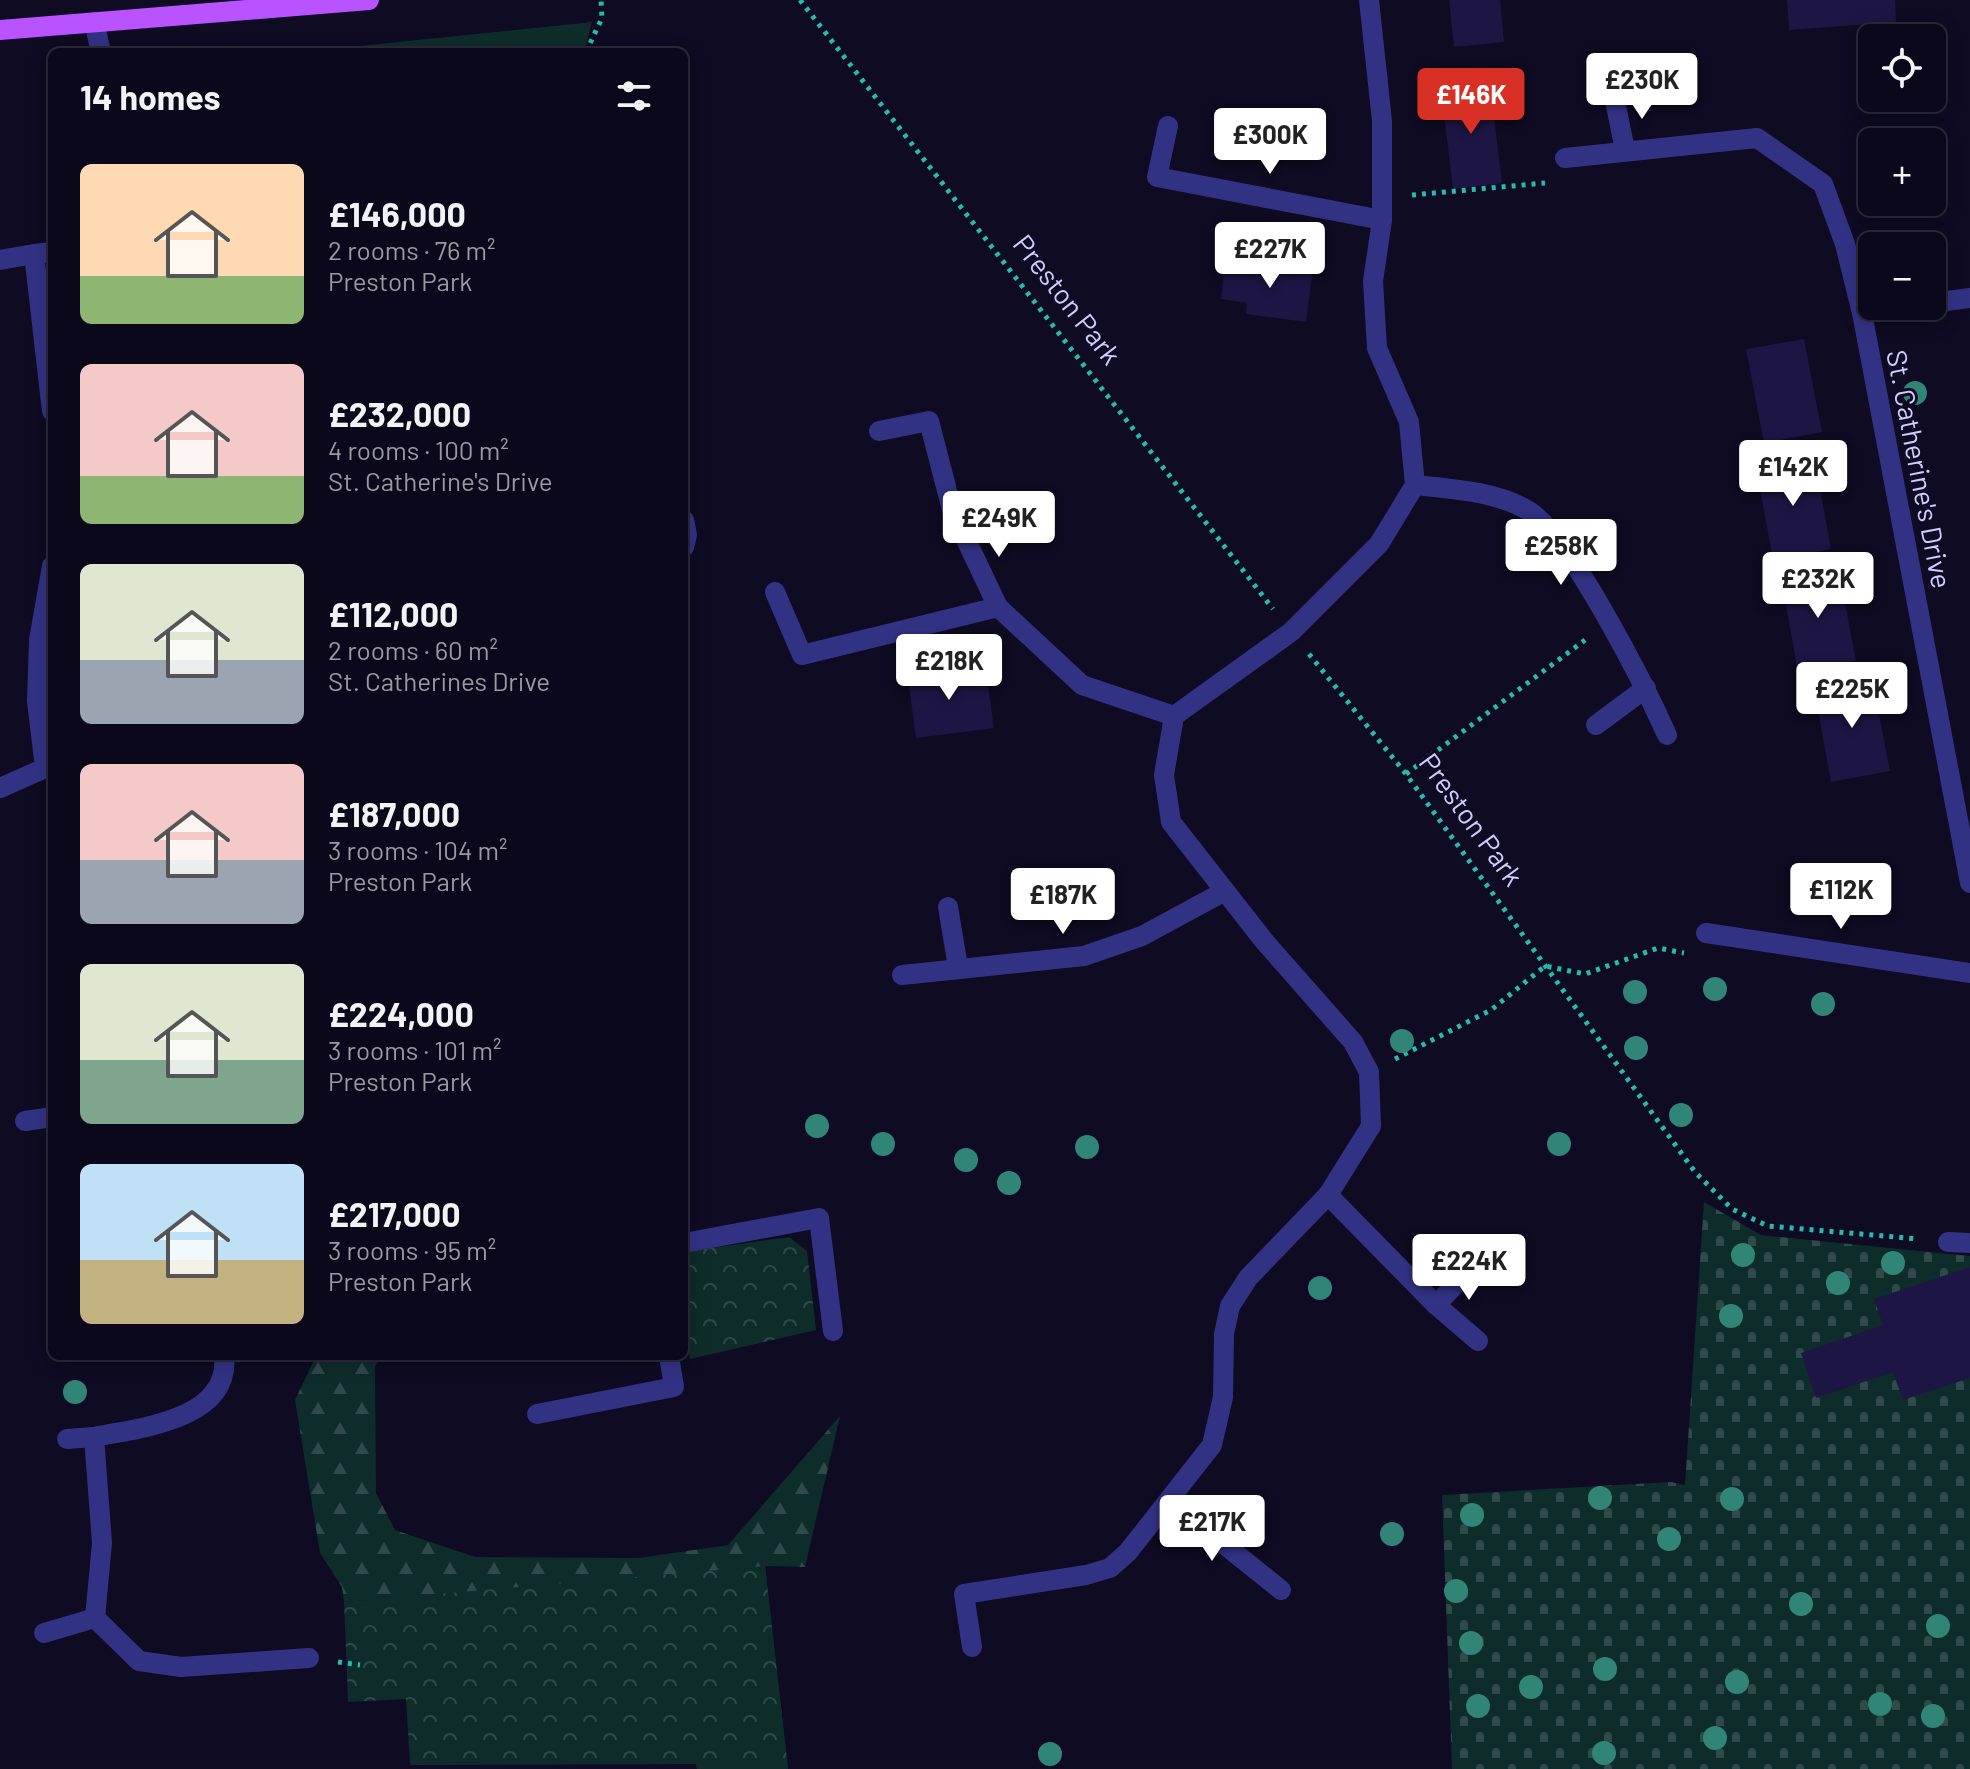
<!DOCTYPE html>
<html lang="en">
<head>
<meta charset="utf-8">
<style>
  :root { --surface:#0a081a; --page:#131123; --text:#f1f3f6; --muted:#999aa2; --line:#2a2939; --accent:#d93025 }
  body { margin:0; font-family:Barlow,sans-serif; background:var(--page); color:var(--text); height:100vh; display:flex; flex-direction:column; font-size:30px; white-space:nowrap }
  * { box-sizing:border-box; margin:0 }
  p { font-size:26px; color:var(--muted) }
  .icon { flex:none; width:44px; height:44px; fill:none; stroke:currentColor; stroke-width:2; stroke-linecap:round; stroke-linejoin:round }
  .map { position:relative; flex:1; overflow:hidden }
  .side { position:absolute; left:48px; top:48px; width:640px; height:1312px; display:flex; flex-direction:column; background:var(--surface); border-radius:12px; box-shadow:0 4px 20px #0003,0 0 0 2px var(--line) }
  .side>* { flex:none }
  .buttons { position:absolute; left:1858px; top:24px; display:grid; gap:16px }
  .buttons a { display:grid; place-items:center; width:88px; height:88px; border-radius:12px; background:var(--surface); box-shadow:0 4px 20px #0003,0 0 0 2px var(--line); font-size:40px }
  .price { position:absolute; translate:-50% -68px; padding:0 18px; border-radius:8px; background:#fff; color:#222; font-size:26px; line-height:52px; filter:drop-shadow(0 2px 4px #0008) }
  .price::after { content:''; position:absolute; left:50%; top:48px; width:24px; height:18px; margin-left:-12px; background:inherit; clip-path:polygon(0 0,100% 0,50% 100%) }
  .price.current { background:var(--accent); color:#fff }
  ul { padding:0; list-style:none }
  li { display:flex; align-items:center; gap:24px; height:200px; padding:0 32px }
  li span { display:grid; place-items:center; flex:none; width:224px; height:160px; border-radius:12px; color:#555 }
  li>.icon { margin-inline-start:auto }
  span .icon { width:96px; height:96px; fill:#fffc; stroke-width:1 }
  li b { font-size:34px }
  h2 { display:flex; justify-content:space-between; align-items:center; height:96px; padding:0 32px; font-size:34px }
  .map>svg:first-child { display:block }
  .green { fill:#0e2c2a }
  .forest { fill:url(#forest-firs) }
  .cemetery { fill:url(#cemetery-stones) }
  .park { fill:url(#park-crowns) }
  .building { fill:#1d1644 }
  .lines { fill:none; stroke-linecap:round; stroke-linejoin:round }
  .path { stroke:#23bcad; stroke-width:5; stroke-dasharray:4 6; stroke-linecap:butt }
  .service { stroke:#323285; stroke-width:20 }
  .minor { stroke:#323285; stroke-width:20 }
  .primary { stroke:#b853ff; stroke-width:20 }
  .tree { fill:#318577 }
  .labels { text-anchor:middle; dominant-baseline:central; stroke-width:6; stroke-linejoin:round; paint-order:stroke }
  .street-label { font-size:28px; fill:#d0ccff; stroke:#0e0b22 }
</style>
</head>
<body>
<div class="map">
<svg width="1970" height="1769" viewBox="0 0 1970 1769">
  <defs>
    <pattern id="forest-firs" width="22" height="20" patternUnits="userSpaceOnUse" patternTransform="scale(2)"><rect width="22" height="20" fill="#0e2c2a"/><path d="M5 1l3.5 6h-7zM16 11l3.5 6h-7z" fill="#30494a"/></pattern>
    <pattern id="cemetery-stones" width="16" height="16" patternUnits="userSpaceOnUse" patternTransform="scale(2)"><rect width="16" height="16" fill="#0e2c2a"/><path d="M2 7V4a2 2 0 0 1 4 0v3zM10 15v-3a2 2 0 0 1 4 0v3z" fill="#30494a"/></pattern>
    <pattern id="park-crowns" width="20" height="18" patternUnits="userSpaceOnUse" patternTransform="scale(2)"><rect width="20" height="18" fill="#0e2c2a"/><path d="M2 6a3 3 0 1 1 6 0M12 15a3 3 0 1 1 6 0" fill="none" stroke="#30494a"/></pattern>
  </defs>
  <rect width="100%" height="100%" fill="#0e0b22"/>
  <polygon class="green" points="592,22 586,45 578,52 301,52"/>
  <polygon class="forest" points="316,1356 380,1356 375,1367 376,1493 395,1530 475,1557 639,1558 728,1545 840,1416 805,1567 765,1566 788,1769 697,1769 696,1764 397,1598 344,1602 342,1587 320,1553 295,1400"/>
  <polygon class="cemetery" points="1704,1202 1761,1235 1970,1256 1970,1769 1452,1769 1442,1495 1671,1482 1685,1485"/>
  <g class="park">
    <polygon points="789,1237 807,1251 816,1330 690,1359 684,1321 684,1252"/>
    <polygon points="765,1566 788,1769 697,1769 696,1764 410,1765 406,1699 348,1702 344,1602"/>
  </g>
  <g class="building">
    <polygon points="1449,0 1500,0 1504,42 1454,47"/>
    <polygon points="1787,0 1895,0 1896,22 1789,30"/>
    <polygon points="1490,84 1502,183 1453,189 1441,89"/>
    <polygon points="1259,261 1313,268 1306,322 1246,314 1247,303 1221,299 1225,264 1258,268"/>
    <polygon points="1804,339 1822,432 1764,443 1746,349"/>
    <polygon points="1814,456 1831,549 1773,560 1756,466"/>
    <polygon points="1838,567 1856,661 1798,672 1781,578"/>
    <polygon points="949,665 950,675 986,671 994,728 916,738 907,671"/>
    <polygon points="1872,678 1890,771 1831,782 1814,689"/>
    <polygon points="1970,1267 1970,1378 1903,1400 1893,1372 1816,1398 1801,1353 1883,1325 1874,1299"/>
  </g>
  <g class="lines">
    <g class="path">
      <polyline points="800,0 1273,609"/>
      <polyline points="586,52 602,18 601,0"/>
      <polyline points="1412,195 1545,183"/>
      <polyline points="1309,654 1406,774 1695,1172 1732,1209 1768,1226 1919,1239"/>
      <polyline points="1406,774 1585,640"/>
      <polyline points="1395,1059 1491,1010 1545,966 1585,974 1658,948 1684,953"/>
      <polyline points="338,1662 360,1665"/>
    </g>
    <g class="service">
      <polyline points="1932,303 1970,298"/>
      <polyline points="1862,313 1913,306"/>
      <polyline points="1948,1242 1970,1243"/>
    </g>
    <g class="minor">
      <polyline points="94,22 101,52"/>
      <polyline points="1615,101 1625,150"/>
      <polyline points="1168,126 1157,177 1382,220"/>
      <polyline points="1565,158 1757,138 1823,184 1845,244 1862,313 1970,883"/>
      <polyline points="52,252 34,254 52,411"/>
      <polyline points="0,260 34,254"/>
      <polyline points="879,431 929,421 952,510 998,607 1082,685 1174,716"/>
      <path d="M1415,485C1452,489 1496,491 1529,511C1570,537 1645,686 1667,735"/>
      <polyline points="684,520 687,535 684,547"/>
      <polyline points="52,566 39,640 37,701 45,768 52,770"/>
      <polyline points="775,592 802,655 998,607"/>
      <polyline points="1596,725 1646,688"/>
      <polyline points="0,788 45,768"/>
      <polyline points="948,907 958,967"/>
      <polyline points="1706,933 1970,973"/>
      <polyline points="902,975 1084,956 1142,936 1225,891"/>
      <polyline points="25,1121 52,1117"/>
      <polyline points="1328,1195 1436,1305 1478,1341"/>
      <polyline points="684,1243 819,1218 833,1331"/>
      <polyline points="1436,1305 1470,1269"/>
      <path d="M224,1356C231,1420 139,1428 94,1437L102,1543L95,1618L139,1661L181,1667L309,1658"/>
      <polyline points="537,1414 674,1387 669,1356"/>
      <polyline points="67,1439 94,1437"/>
      <polyline points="1170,1501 1281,1590"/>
      <polyline points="44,1633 95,1618"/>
      <polyline points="972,1647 964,1594 1086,1575 1110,1568 1128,1552 1212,1445 1223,1397 1224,1334 1230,1306 1248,1278 1328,1195 1371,1126 1369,1072 1353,1042 1265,942 1171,822 1164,775 1174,716 1291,632 1379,544 1415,485 1409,422 1377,348 1373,281 1382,220 1382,121 1369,0"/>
    </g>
    <polyline class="primary" points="0,30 369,0"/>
  </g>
  <g class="tree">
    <circle cx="1915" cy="393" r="12"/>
    <circle cx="1715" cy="989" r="12"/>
    <circle cx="1635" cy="992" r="12"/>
    <circle cx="1823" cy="1004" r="12"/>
    <circle cx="1402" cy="1041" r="12"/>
    <circle cx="1636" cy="1048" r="12"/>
    <circle cx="1681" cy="1115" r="12"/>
    <circle cx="817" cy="1126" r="12"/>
    <circle cx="883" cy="1144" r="12"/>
    <circle cx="1559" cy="1144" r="12"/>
    <circle cx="1087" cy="1147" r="12"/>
    <circle cx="966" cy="1160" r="12"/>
    <circle cx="1009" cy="1183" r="12"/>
    <circle cx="1743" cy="1255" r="12"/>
    <circle cx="1431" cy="1260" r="12"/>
    <circle cx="1893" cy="1263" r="12"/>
    <circle cx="1838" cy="1283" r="12"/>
    <circle cx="1320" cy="1288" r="12"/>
    <circle cx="1731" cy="1316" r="12"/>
    <circle cx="75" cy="1392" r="12"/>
    <circle cx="1600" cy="1498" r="12"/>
    <circle cx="1732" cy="1499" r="12"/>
    <circle cx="1472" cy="1515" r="12"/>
    <circle cx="1392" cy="1534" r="12"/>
    <circle cx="1669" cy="1539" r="12"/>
    <circle cx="1456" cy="1591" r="12"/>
    <circle cx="1801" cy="1604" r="12"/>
    <circle cx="1938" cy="1626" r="12"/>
    <circle cx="1471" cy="1643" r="12"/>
    <circle cx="1605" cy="1669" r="12"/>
    <circle cx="1737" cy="1682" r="12"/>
    <circle cx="1531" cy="1687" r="12"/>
    <circle cx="1880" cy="1704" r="12"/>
    <circle cx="1478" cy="1706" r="12"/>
    <circle cx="1933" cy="1716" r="12"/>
    <circle cx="1715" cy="1738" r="12"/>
    <circle cx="1604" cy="1753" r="12"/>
    <circle cx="1050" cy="1754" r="12"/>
  </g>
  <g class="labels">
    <g class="street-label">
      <text transform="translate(1068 299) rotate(52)">Preston Park</text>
      <text transform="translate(1920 469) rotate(79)">St. Catherine's Drive</text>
      <text transform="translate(1472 819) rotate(54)">Preston Park</text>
    </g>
  </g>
</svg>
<div class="buttons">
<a><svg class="icon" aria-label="locate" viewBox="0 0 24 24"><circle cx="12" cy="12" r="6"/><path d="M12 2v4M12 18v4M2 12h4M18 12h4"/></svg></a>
<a>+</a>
<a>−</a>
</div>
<b class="price" style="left:1642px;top:121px">£230K</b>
<b class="price current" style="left:1471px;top:136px">£146K</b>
<b class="price" style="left:1270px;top:176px">£300K</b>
<b class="price" style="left:1270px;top:290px">£227K</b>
<b class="price" style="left:1793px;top:508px">£142K</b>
<b class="price" style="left:999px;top:559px">£249K</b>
<b class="price" style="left:1561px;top:587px">£258K</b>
<b class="price" style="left:1818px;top:620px">£232K</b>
<b class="price" style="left:949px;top:702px">£218K</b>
<b class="price" style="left:1852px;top:730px">£225K</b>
<b class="price" style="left:1841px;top:931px">£112K</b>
<b class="price" style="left:1063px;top:936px">£187K</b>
<b class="price" style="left:1469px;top:1302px">£224K</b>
<b class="price" style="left:1212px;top:1563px">£217K</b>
<section class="side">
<h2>14 homes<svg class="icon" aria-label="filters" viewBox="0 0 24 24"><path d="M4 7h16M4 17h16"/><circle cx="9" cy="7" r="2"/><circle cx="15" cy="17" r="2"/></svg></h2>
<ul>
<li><span style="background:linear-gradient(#ffd9b3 70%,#8fb573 0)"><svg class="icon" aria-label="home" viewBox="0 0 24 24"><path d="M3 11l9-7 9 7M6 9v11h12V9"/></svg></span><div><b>£146,000</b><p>2 rooms · 76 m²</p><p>Preston Park</p></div></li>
<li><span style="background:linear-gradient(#f6c9c9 70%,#8fb573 0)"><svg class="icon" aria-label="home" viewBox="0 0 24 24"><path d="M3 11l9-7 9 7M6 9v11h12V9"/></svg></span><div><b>£232,000</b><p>4 rooms · 100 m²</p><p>St. Catherine's Drive</p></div></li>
<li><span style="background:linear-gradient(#dfe7d0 60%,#9aa5b1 0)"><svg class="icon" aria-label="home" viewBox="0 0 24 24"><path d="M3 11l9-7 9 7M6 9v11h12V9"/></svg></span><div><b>£112,000</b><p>2 rooms · 60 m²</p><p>St. Catherines Drive</p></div></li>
<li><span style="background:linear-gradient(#f6c9c9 60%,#9aa5b1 0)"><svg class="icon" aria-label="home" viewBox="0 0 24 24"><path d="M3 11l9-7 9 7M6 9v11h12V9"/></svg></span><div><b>£187,000</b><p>3 rooms · 104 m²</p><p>Preston Park</p></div></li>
<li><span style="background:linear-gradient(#dfe7d0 60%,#7fa58c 0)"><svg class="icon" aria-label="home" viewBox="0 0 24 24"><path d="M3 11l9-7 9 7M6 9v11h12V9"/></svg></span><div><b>£224,000</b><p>3 rooms · 101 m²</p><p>Preston Park</p></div></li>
<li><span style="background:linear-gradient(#bfe0f5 60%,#c2b280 0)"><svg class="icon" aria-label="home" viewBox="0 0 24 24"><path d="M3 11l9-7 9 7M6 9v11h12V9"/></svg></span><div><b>£217,000</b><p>3 rooms · 95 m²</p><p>Preston Park</p></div></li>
</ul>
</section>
</div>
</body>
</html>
